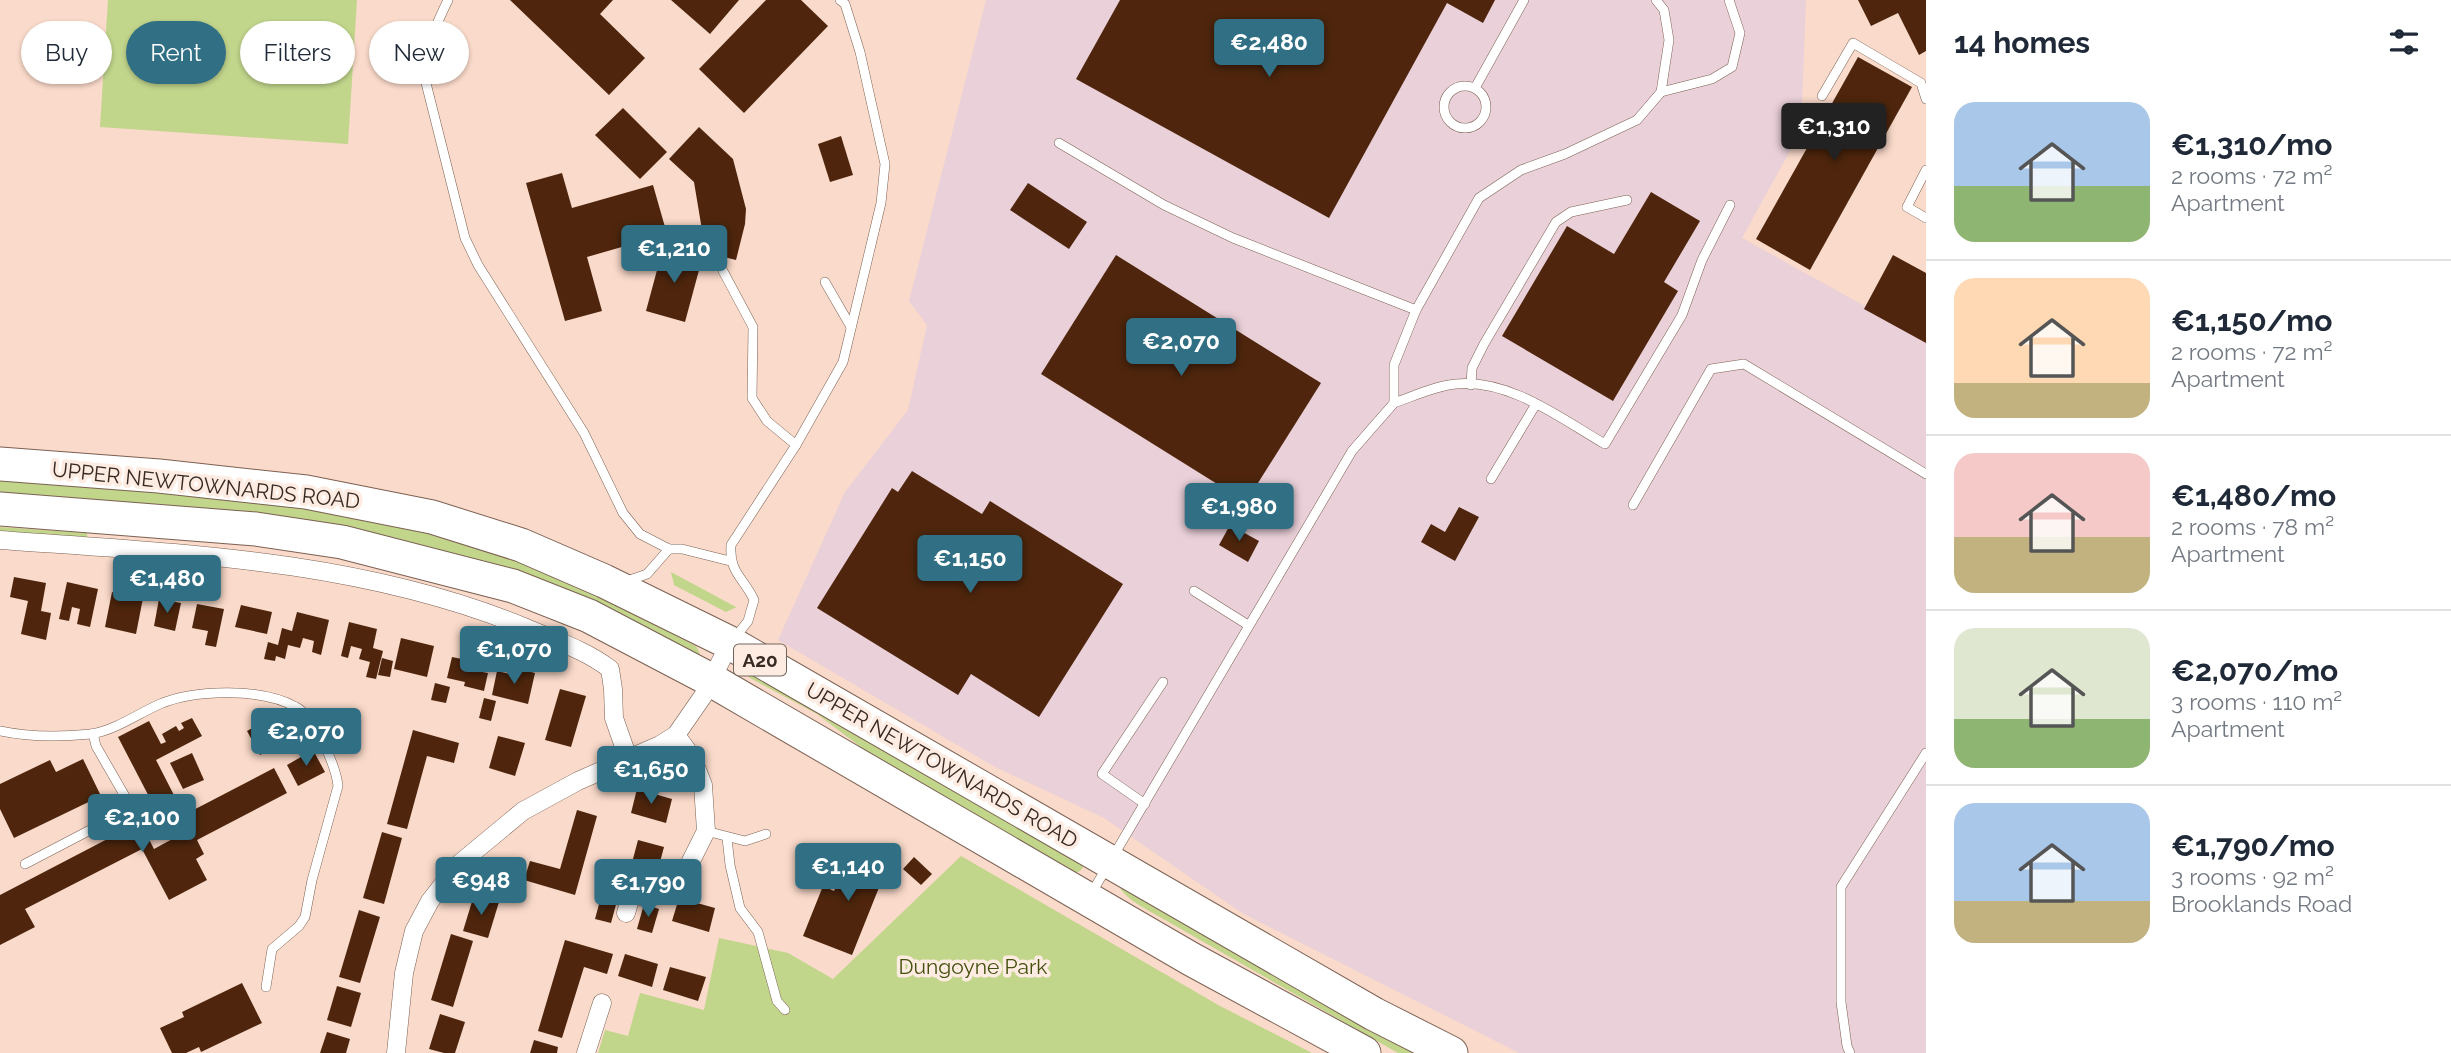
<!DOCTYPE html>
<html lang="en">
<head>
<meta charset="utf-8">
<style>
  :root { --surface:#fff; --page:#f2f2f3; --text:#1f2937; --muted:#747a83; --line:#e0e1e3; --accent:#306f84 }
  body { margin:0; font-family:Raleway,sans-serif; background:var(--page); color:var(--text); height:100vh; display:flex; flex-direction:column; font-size:26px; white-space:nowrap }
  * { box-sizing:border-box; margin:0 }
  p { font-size:23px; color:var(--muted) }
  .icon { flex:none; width:38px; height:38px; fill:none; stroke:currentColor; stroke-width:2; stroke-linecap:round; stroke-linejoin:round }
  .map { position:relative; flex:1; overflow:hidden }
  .drawer { display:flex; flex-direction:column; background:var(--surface); width:525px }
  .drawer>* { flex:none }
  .hud { position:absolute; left:21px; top:21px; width:665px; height:63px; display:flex; gap:14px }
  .price { position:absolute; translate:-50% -60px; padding:0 16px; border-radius:7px; background:var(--accent); color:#fff; font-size:23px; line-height:46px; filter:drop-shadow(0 2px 4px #0008) }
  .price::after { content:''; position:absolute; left:50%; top:42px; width:21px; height:16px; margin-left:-10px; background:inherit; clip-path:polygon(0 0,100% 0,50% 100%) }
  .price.on { background:#222; color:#fff }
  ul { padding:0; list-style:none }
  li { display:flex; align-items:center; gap:21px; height:175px; padding:0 28px }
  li+li { border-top:2px solid var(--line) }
  li span { display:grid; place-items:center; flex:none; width:196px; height:140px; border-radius:21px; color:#555 }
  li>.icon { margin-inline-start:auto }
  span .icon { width:84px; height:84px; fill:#fffc; stroke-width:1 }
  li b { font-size:30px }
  h2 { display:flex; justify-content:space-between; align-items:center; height:84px; padding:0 28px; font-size:30px }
  .chip { padding:0 24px; border-radius:32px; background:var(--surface); box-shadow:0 2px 5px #0004; font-size:24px; line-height:63px }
  .chip.on { background:var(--accent); color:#fff }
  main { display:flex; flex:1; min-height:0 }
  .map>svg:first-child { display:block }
  .industrial { fill:#ead0d9 }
  .green { fill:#c1d58b }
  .building { fill:#4f260d }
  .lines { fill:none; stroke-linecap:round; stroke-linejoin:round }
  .lane-casing { stroke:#7c6052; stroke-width:10 }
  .street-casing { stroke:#7c6052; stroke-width:19 }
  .highway-casing { stroke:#7c6052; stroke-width:35 }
  .lane { stroke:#fff; stroke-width:9 }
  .street { stroke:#fff; stroke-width:18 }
  .highway { stroke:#fff; stroke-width:33 }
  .labels { text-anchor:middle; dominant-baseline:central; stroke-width:7; stroke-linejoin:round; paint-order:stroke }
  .shield { fill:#feebe1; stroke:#72645c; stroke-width:2 }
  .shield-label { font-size:19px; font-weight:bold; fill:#362a23 }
  .street-label { font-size:21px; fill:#362a23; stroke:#feebe1 }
  .park-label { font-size:21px; fill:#43500f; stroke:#feebe1 }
</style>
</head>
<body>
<main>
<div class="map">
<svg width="1926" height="1053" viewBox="0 0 1926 1053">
  <rect width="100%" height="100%" fill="#fadaca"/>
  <polygon class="industrial" points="986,0 1806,0 1801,131 1742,238 1926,340 1926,1053 1519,1053 1242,913 1104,818 995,767 778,640 845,492 908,410 927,325 909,301"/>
  <g class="green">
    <polygon points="108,0 357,0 348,144 100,127"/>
    <polygon points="0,475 299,502 448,536 524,564 628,611 696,646 700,654 695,656 504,570 355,528 0,494"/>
    <polygon points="0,527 87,533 87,538 0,532"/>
    <polygon points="671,572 736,607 737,607 726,612 674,585"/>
    <polygon points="744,669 1084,866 1080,871 1075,873 890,769 817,714 750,678 744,672"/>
    <polygon points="961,856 1220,1006 1312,1053 598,1053 605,1030 628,1036 640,993 704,1010 719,938 788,953 833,979"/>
    <path d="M1119,886L1433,1053H1398L1158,916C1145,908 1126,900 1119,886Z"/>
  </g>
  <g class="building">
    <polygon points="510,0 613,0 600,14 645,58 609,95"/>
    <polygon points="671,0 739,0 710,34"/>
    <polygon points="766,0 801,0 828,26 744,113 699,69"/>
    <polygon points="1120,0 1495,0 1483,23 1447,3 1329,218 1076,79"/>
    <polygon points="1858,0 1926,0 1926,51 1919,55 1898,13 1871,26"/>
    <polygon points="1858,57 1912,87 1810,270 1756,239"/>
    <polygon points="623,108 667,152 640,179 595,135"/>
    <polygon points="699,127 733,159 746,209 745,224 736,260 696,250 702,230 694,182 669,159"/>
    <polygon points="841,136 853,175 830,182 818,144"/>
    <polygon points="562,173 572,208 653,185 667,234 587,257 602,311 565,321 526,183"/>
    <polygon points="1028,183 1087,222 1069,249 1010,210"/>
    <polygon points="1651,192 1700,221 1664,282 1678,291 1613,401 1502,336 1567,226 1614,254"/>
    <polygon points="663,248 702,259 685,322 646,311"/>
    <polygon points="1116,255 1321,383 1246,502 1041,374"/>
    <polygon points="1893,255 1926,273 1926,343 1864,309"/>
    <polygon points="912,471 982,514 990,501 1123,584 1039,717 971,674 958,695 817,608 892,488 898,492"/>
    <polygon points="1459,507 1479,517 1455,561 1421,542 1431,524 1445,532"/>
    <polygon points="1230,525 1259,541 1248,562 1219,545"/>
    <polygon points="14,577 46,583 41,611 51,613 46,640 21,634 28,601 10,597"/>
    <polygon points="67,582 98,589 90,627 77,624 80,609 72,607 69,621 59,619"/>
    <polygon points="112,592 143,598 136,634 105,627"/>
    <polygon points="159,599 181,603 175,631 154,626"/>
    <polygon points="197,604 224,609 216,647 205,645 208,631 192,628"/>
    <polygon points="241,605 272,612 267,634 235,627"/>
    <polygon points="297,612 329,620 321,655 312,652 314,641 303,638 300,648 288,645 285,659 276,656 275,661 264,659 268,642 278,645 282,628 292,631"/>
    <polygon points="349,622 377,629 373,648 383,651 376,679 366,677 370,662 359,659 362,649 351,646 348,658 341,656"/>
    <polygon points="401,638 434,646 427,677 394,669"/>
    <polygon points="468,656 480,659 477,671 488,673 484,691 464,686 465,682 447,678 452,657 467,660"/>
    <polygon points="382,658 393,661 390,677 378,675"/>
    <polygon points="520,669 535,673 528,704 492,695 497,671 519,676"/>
    <polygon points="435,683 450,687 446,703 431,700"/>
    <polygon points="560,689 586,696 571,747 545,740"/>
    <polygon points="484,698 496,701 491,721 479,718"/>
    <polygon points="192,718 202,736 156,760 177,801 157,812 118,737 149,721 161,744 166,742 162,734 176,726 179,731 184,728 181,723"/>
    <polygon points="267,720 270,727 280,722 286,732 297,726 306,742 284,754 279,745 260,755 247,731"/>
    <polygon points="413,730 459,743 454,763 427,756 407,829 387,824"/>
    <polygon points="498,736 525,743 515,776 489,768"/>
    <polygon points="313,750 325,772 298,786 287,765"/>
    <polygon points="192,753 204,780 183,789 170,763"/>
    <polygon points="83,759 101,796 14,838 0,809 0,784 50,760 56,772"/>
    <polygon points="274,768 287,793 197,840 204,854 196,859 207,880 169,900 142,849 25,909 35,927 0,945 0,895 140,822 154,849 187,831 180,817"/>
    <polygon points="637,789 672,799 666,823 631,813"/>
    <polygon points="577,810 597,816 575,895 524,880 530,861 560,869"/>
    <polygon points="382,832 402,838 384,904 363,898"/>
    <polygon points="638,840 664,847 655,881 629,874"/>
    <polygon points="852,849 893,865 887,881 882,880 852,955 803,936 823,886 834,891"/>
    <polygon points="914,857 932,874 921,885 903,869"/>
    <polygon points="506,860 522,864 512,902 495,897"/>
    <polygon points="607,875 623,879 611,923 595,919"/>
    <polygon points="474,895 499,902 488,938 463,931"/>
    <polygon points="679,898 715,908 709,932 672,921"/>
    <polygon points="644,904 659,909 652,933 637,929"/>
    <polygon points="359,910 380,917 360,983 339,977"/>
    <polygon points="451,934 473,941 453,1007 431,1000"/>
    <polygon points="565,940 613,954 607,974 584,967 562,1038 538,1031"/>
    <polygon points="625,954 658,964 652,987 618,976"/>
    <polygon points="670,967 706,977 698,1001 663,990"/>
    <polygon points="242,983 262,1023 201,1052 199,1047 186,1053 172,1053 160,1028 184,1017 182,1012"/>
    <polygon points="337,986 361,993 351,1027 327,1020"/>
    <polygon points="440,1014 465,1022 455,1053 444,1053 429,1049"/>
    <polygon points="327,1032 350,1039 346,1053 320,1053"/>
    <polygon points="534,1040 558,1047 557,1053 530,1053"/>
  </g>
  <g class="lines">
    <defs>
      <g id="lane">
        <path d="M448,0C433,31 425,48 426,83L465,238L478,265L584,433L623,513L640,534L669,549H682L730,561"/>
        <circle cx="1465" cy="107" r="21"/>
        <polyline points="1475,88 1524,0"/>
        <polyline points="1661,92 1712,79 1732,67 1740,33 1729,0"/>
        <polyline points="1822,96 1853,43 1921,83 1926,99"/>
        <polyline points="1059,143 1164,205 1233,238 1416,310"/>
        <polyline points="1926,170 1907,207 1926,218"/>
        <polyline points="723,271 753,327 752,398 767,421 796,445"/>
        <polyline points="825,282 851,327"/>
        <polyline points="1471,385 1472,368 1484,344 1556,222 1571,212 1627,200"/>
        <path d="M1394,403C1414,396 1435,386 1456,384C1510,379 1560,418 1605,444L1682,315L1702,260L1730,205"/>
        <polyline points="1491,479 1536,404"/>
        <polyline points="1633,505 1711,369 1744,364 1926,474"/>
        <polyline points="627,581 647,574 669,549"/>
        <polyline points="1194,591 1248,625"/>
        <path d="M734,639L748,621L754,600C744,578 729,573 731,545L796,445L843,362L881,203L885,164L860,52L845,4L840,0"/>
        <path d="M0,731C28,737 62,737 91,734C116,730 137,714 160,704C196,689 262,688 296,707C314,716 336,766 338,786L312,880L305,917L299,926L272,949L266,987"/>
        <polyline points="1145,804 1102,774 1163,682"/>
        <polyline points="706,831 745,841 766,834"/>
        <polyline points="727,838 730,865 740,908 758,932 777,1001 785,1010"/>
        <polyline points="25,864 115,817 130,805 96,746 93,733"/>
        <polyline points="1091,894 1352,451 1394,403 1394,365 1416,310 1479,198 1521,170 1565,154 1637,120 1661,92 1669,40 1664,10 1656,0"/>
        <polyline points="1850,1053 1847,1046 1841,1002 1841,887 1926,753"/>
      </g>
      <g id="street">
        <path d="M0,540C177,553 358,559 524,627C553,640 584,649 610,669L613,689L614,718L628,758"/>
        <polyline points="626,913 631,896 651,896 667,891 685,873 706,831 703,785 692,757 676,735"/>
        <polyline points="396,1053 404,973 414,931 430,901 459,864 523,811 578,781 660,745 676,735 703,696 730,643"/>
        <polyline points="586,1053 602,1003"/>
      </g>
      <g id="highway">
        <polyline points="0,464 159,476 306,492 432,517 521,545 604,581 730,643 1374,1014 1451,1053"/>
        <polyline points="0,509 256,529 342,542 513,586 589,616 711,680 1191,959 1364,1053"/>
      </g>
    </defs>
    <use href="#lane" class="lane-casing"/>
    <use href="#street" class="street-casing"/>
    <use href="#highway" class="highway-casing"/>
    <use href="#lane" class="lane"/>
    <use href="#street" class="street"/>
    <use href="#highway" class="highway"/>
  </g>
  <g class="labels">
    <rect class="shield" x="734" y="644.5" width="52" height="31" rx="5"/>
    <g class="shield-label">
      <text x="760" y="660">A20</text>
    </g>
    <g class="street-label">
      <text transform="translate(206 485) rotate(6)">UPPER NEWTOWNARDS ROAD</text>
      <text transform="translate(942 765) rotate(30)">UPPER NEWTOWNARDS ROAD</text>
    </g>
    <g class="park-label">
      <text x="973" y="966">Dungoyne Park</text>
    </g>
  </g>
</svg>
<b class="price" style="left:1269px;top:79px">€2,480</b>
<b class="price on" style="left:1834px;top:163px">€1,310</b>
<b class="price" style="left:674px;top:285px">€1,210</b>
<b class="price" style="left:1181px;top:378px">€2,070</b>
<b class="price" style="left:1239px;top:543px">€1,980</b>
<b class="price" style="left:970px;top:595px">€1,150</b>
<b class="price" style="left:167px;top:615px">€1,480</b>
<b class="price" style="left:514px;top:686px">€1,070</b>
<b class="price" style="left:306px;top:768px">€2,070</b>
<b class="price" style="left:651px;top:806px">€1,650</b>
<b class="price" style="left:142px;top:854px">€2,100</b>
<b class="price" style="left:848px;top:903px">€1,140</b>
<b class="price" style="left:481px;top:917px">€948</b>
<b class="price" style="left:648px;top:919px">€1,790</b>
<div class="hud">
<a class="chip">Buy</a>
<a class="chip on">Rent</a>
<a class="chip">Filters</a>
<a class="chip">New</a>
</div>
</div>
<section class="drawer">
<h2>14 homes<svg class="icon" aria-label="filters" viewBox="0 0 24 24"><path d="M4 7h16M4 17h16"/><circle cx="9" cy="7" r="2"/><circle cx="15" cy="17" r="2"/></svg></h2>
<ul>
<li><span style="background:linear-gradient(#a9c7e8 60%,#8fb573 0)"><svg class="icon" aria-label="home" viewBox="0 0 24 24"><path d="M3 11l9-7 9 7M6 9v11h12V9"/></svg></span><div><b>€1,310/mo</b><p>2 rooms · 72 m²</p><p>Apartment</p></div></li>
<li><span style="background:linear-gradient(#ffd9b3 75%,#c2b280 0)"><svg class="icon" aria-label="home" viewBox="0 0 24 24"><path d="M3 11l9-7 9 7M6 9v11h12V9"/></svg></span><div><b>€1,150/mo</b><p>2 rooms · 72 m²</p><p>Apartment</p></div></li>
<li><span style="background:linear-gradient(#f6c9c9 60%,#c2b280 0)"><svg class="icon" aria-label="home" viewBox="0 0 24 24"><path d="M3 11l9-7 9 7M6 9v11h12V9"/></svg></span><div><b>€1,480/mo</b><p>2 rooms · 78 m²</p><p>Apartment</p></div></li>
<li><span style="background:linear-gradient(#dfe7d0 65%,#8fb573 0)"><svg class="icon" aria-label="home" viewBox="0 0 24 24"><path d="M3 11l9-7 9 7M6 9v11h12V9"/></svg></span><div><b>€2,070/mo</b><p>3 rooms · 110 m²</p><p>Apartment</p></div></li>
<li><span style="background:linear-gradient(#a9c7e8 70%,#c2b280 0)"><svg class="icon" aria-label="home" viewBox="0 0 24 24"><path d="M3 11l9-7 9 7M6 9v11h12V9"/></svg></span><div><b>€1,790/mo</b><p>3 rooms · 92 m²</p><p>Brooklands Road</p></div></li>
</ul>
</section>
</main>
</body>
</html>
